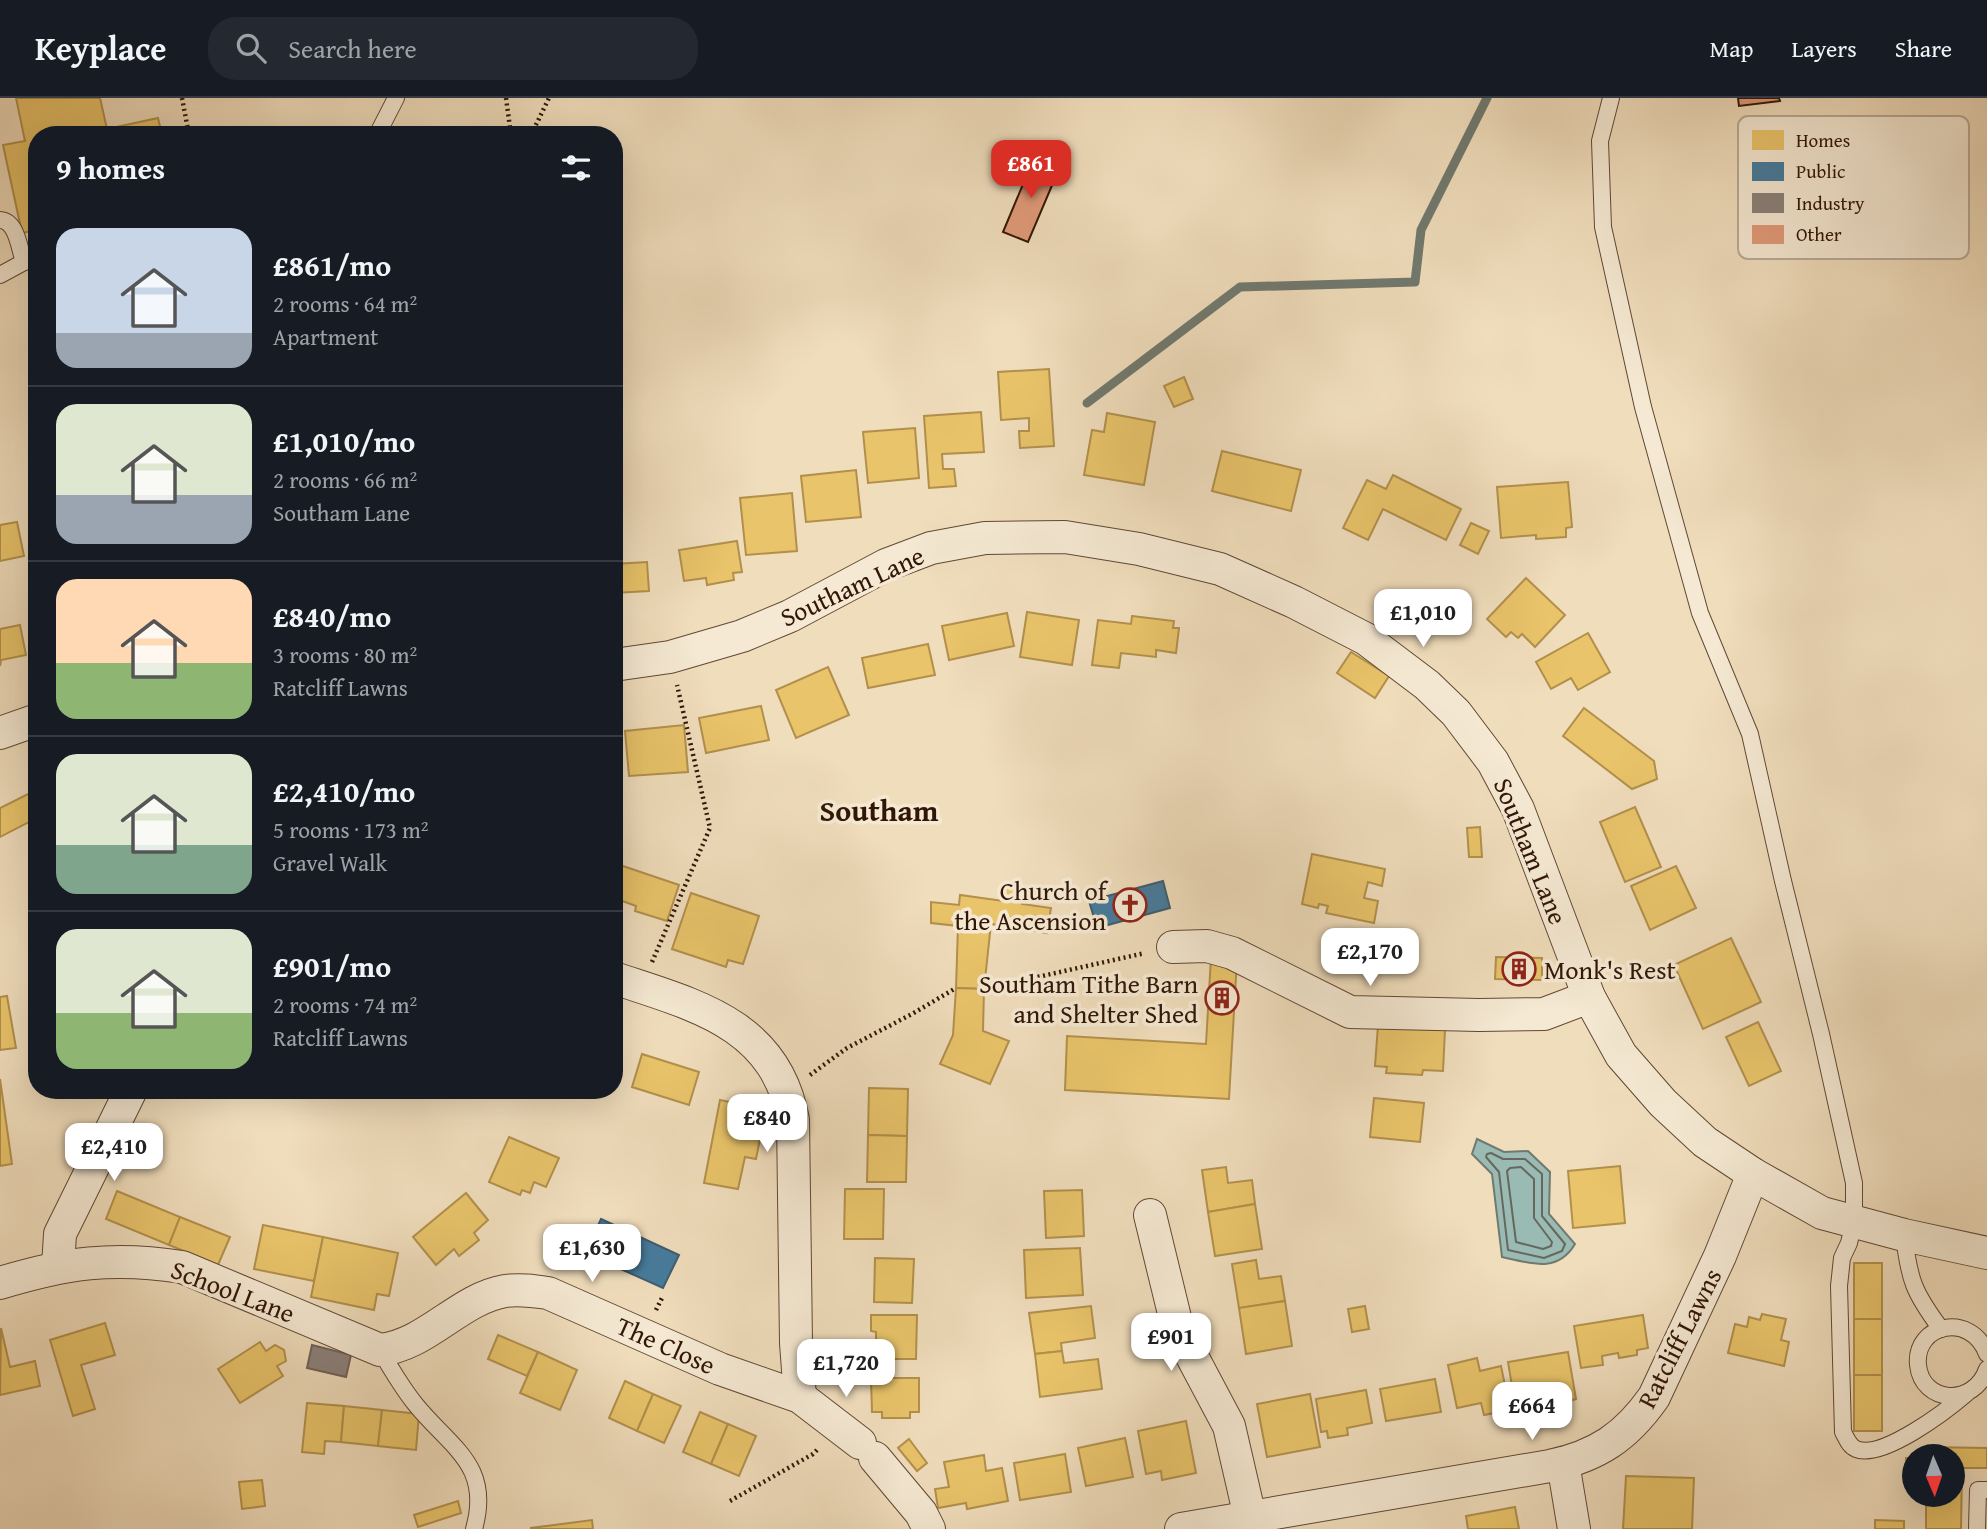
<!DOCTYPE html>
<html lang="en">
<head>
<meta charset="utf-8">
<style>
  :root { --surface:#171b24; --page:#242831; --text:#f1f3f6; --muted:#9ea1a6; --line:#363941; --accent:#d93025 }
  body { margin:0; font-family:"Gentium Book Plus",serif; background:var(--page); color:var(--text); height:100vh; display:flex; flex-direction:column; font-size:26px; white-space:nowrap }
  * { box-sizing:border-box; margin:0 }
  p { font-size:23px; color:var(--muted) }
  .icon { flex:none; width:38px; height:38px; fill:none; stroke:currentColor; stroke-width:2; stroke-linecap:round; stroke-linejoin:round }
  .map { position:relative; flex:1; overflow:hidden }
  .drawer { position:absolute; left:28px; top:28px; width:595px; height:973px; display:flex; flex-direction:column; background:var(--surface); border-radius:28px; box-shadow:0 7px 28px #0002 }
  .drawer>* { flex:none }
  .needle { width:46px; rotate:178deg }
  .tools { position:absolute; left:1902px; top:1346px; display:grid; gap:14px }
  .tools a { display:grid; place-items:center; width:63px; height:63px; border-radius:50%; background:var(--surface); box-shadow:0 7px 28px #0002; font-size:35px }
  .price { position:absolute; translate:-50% -60px; padding:0 16px; border-radius:14px; background:#fff; color:#222; font-size:23px; line-height:46px; filter:drop-shadow(0 2px 4px #0008) }
  .price::after { content:''; position:absolute; left:50%; top:42px; width:21px; height:16px; margin-left:-10px; background:inherit; clip-path:polygon(0 0,100% 0,50% 100%) }
  .price.on { background:var(--accent); color:#fff }
  ul { padding:0; list-style:none }
  li { display:flex; align-items:center; gap:21px; height:175px; padding:0 28px }
  li+li { border-top:2px solid var(--line) }
  li span { display:grid; place-items:center; flex:none; width:196px; height:140px; border-radius:21px; color:#555 }
  li>.icon { margin-inline-start:auto }
  span .icon { width:84px; height:84px; fill:#fffc; stroke-width:1 }
  li b { font-size:30px }
  h2 { display:flex; justify-content:space-between; align-items:center; height:84px; padding:0 28px; font-size:30px }
  header { display:flex; align-items:center; gap:42px; box-sizing:border-box; height:98px; padding:0 35px; background:var(--surface); border-bottom:2px solid var(--line) }
  header strong { font-size:33px }
  nav { display:flex; gap:38px; margin-inline-start:auto; font-size:24px }
  .search { width:490px; height:63px; background:var(--page); display:flex; align-items:center; gap:18px; box-sizing:border-box; padding:0 24px; border-radius:28px; color:var(--muted); font-size:26px }
  .map>svg:first-child { display:block }
  .water { fill:#9abbb4; stroke:#70796f; stroke-width:2 }
  .homes { fill:#e9c46a; stroke:#b2904c; stroke-width:2 }
  .public { fill:#457b9d; stroke:#3f5d70; stroke-width:2 }
  .industry { fill:#8a817c; stroke:#6f6159; stroke-width:2 }
  .lines { fill:none; stroke-linecap:round; stroke-linejoin:round }
  .shore { stroke:#66685e; stroke-width:2 }
  .stream { stroke:#70796f; stroke-width:9 }
  .building { fill:#e19a79; stroke:#311607; stroke-width:2 }
  .service-casing { stroke:#614834; stroke-width:18 }
  .minor-casing { stroke:#614834; stroke-width:34 }
  .path { stroke:#311607; stroke-width:4.5; stroke-dasharray:2 3.5; stroke-linecap:butt }
  .service { stroke:#f5e9d3; stroke-width:16 }
  .minor { stroke:#f5e9d3; stroke-width:32 }
  .labels { text-anchor:middle; dominant-baseline:central; stroke-width:7; stroke-linejoin:round; paint-order:stroke }
  .street-label { font-size:26px; fill:#311607; stroke:#f5e9d3 }
  .poi-label { font-size:26px; fill:#311607; stroke:#f5e9d3; text-anchor:end }
  .quarter-label { font-size:30px; font-weight:bold; fill:#311607; stroke:#f5e9d3 }
  .key { fill:#f5e9d3; stroke:#baaa96; stroke-width:2 }
  .key-label { font-size:19px; fill:#311607 }
</style>
</head>
<body>
<header>
<strong>Keyplace</strong>
<div class="search"><svg class="icon" aria-label="search" viewBox="0 0 24 24"><circle cx="10" cy="10" r="6"/><path d="M15 15l6 6"/></svg>Search here</div>
<nav><a>Map</a><a>Layers</a><a>Share</a></nav>
</header>
<div class="map">
<svg width="1987" height="1431" viewBox="0 0 1987 1431">
  <rect width="100%" height="100%" fill="#f0ddbc"/>
  <filter id="stains"><feTurbulence type="fractalNoise" baseFrequency=".00286" numOctaves="4"/><feColorMatrix values="0 0 0 0 .2 0 0 0 0 .09 0 0 0 0 .02 0 0 0 .5 -.17"/></filter>
  <radialGradient id="worn" r=".72"><stop offset=".6" stop-color="#630" stop-opacity="0"/><stop offset="1" stop-color="#630" stop-opacity=".3"/></radialGradient>
  <path class="water" d="M1477,1041L1504,1054L1528,1053L1550,1074L1549,1116L1575,1146C1557,1176 1530,1165 1502,1159L1492,1076L1472,1056Z"/>
  <g class="homes">
    <polygon points="16,0 100,0 107,31 158,20 162,37 37,37 37,132 22,135 3,47 25,43"/>
    <polygon points="1049,271 1054,348 1020,350 1019,333 1029,333 1029,320 1001,322 998,274"/>
    <polygon points="1184,279 1193,301 1174,309 1164,288"/>
    <polygon points="981,314 984,354 942,356 943,371 954,371 956,388 929,390 924,318"/>
    <polygon points="1107,315 1155,324 1144,387 1084,377 1092,332 1104,334"/>
    <polygon points="915,330 919,380 868,385 863,334"/>
    <polygon points="1222,353 1301,372 1291,413 1212,393"/>
    <polygon points="856,372 861,419 806,424 801,378"/>
    <polygon points="1393,377 1461,411 1446,442 1383,411 1368,442 1343,430 1367,382 1386,391"/>
    <polygon points="1568,384 1572,429 1566,430 1566,439 1536,441 1536,437 1501,440 1497,389"/>
    <polygon points="792,395 797,453 746,457 740,400"/>
    <polygon points="17,424 24,458 0,463 0,427"/>
    <polygon points="1471,425 1489,433 1478,456 1460,447"/>
    <polygon points="737,443 742,474 733,475 734,482 707,487 706,480 684,483 679,452"/>
    <polygon points="647,464 649,493 614,495 614,466"/>
    <polygon points="37,473 37,516 29,475"/>
    <polygon points="1526,480 1565,517 1535,549 1522,536 1518,540 1511,534 1506,539 1487,521"/>
    <polygon points="1027,514 1079,522 1072,567 1020,559"/>
    <polygon points="1007,515 1014,548 949,562 942,528"/>
    <polygon points="1132,518 1174,523 1173,530 1179,530 1176,555 1156,552 1156,559 1121,555 1119,570 1092,567 1098,522 1131,526"/>
    <polygon points="20,527 26,557 1,562 0,568 0,531"/>
    <polygon points="1588,535 1610,574 1578,592 1571,580 1551,591 1536,564"/>
    <polygon points="928,546 935,577 868,590 862,560"/>
    <polygon points="1351,554 1389,578 1375,600 1337,575"/>
    <polygon points="828,569 849,617 796,640 776,592"/>
    <polygon points="761,608 769,642 706,655 699,620"/>
    <polygon points="1584,610 1654,663 1657,681 1632,691 1563,638"/>
    <polygon points="684,627 688,674 629,678 625,633"/>
    <polygon points="30,695 37,708 37,720 0,739 0,710"/>
    <polygon points="1635,709 1661,769 1625,784 1600,724"/>
    <polygon points="1480,729 1482,759 1469,759 1467,730"/>
    <polygon points="1312,756 1385,771 1382,788 1368,784 1364,800 1378,803 1374,825 1326,815 1328,808 1319,806 1318,810 1302,806"/>
    <polygon points="614,765 679,787 667,823 635,813 636,808 614,800"/>
    <polygon points="1676,768 1696,810 1650,832 1631,788"/>
    <polygon points="1006,786 1024,789 1022,806 1051,810 1047,835 991,826 984,891 956,890 958,828 931,825 931,804 959,807 960,797 1003,803"/>
    <polygon points="691,795 759,818 743,866 728,862 726,869 672,851"/>
    <polygon points="1731,840 1761,904 1703,931 1674,867"/>
    <polygon points="1211,859 1237,861 1229,1001 1065,992 1067,938 1206,946"/>
    <polygon points="1496,859 1542,860 1542,882 1495,881"/>
    <polygon points="956,890 984,891 983,933 1009,943 990,986 940,966 953,937"/>
    <polygon points="7,898 16,950 0,952 0,899"/>
    <polygon points="1758,924 1781,973 1749,988 1726,939"/>
    <polygon points="1378,927 1445,932 1443,973 1423,972 1422,977 1386,975 1387,969 1375,968"/>
    <polygon points="642,956 699,974 689,1007 632,989"/>
    <polygon points="0,981 12,1066 0,1068"/>
    <polygon points="869,990 908,991 907,1038 868,1037"/>
    <polygon points="1374,1000 1424,1005 1420,1044 1370,1039"/>
    <polygon points="720,1002 755,1009 750,1034 761,1036 756,1061 745,1059 738,1091 704,1085"/>
    <polygon points="868,1037 907,1038 906,1084 867,1084"/>
    <polygon points="509,1039 559,1060 546,1089 534,1084 530,1095 522,1092 520,1097 489,1084"/>
    <polygon points="1620,1068 1625,1125 1573,1130 1568,1073"/>
    <polygon points="1226,1069 1228,1085 1252,1082 1255,1106 1208,1114 1202,1072"/>
    <polygon points="845,1091 884,1091 883,1141 844,1141"/>
    <polygon points="1082,1092 1084,1138 1046,1140 1044,1093"/>
    <polygon points="117,1093 180,1119 169,1147 106,1121"/>
    <polygon points="466,1095 488,1122 474,1135 479,1142 459,1158 454,1151 436,1167 413,1139"/>
    <polygon points="1255,1106 1262,1151 1215,1158 1208,1114"/>
    <polygon points="180,1119 230,1139 218,1167 169,1147"/>
    <polygon points="263,1127 323,1139 314,1183 254,1171"/>
    <polygon points="323,1139 398,1155 389,1198 377,1196 374,1212 311,1199"/>
    <polygon points="1080,1150 1083,1197 1026,1200 1024,1152"/>
    <polygon points="875,1160 914,1161 912,1205 874,1204"/>
    <polygon points="1256,1162 1259,1181 1281,1178 1285,1203 1239,1210 1232,1166"/>
    <rect x="1854" y="1165" width="28" height="56"/>
    <polygon points="1285,1203 1292,1248 1246,1256 1239,1210"/>
    <polygon points="1091,1208 1095,1240 1061,1245 1062,1253 1035,1256 1029,1215"/>
    <polygon points="1365,1208 1369,1231 1352,1234 1348,1211"/>
    <polygon points="1762,1216 1786,1221 1781,1242 1789,1244 1784,1268 1728,1255 1735,1226 1747,1229 1749,1219 1760,1222"/>
    <polygon points="871,1217 917,1217 916,1261 876,1261 876,1234 871,1233"/>
    <polygon points="1643,1217 1648,1250 1637,1252 1637,1257 1619,1260 1618,1255 1602,1258 1603,1267 1581,1270 1574,1228"/>
    <rect x="1854" y="1221" width="28" height="56"/>
    <polygon points="105,1225 115,1257 81,1267 95,1311 73,1318 50,1242"/>
    <polygon points="1,1230 10,1269 35,1263 40,1288 0,1297"/>
    <polygon points="498,1237 538,1254 527,1278 488,1261"/>
    <polygon points="260,1244 266,1253 275,1247 284,1252 286,1263 277,1268 283,1278 240,1305 218,1271"/>
    <polygon points="1062,1253 1064,1265 1098,1261 1102,1291 1040,1299 1035,1256"/>
    <polygon points="538,1254 577,1272 560,1312 520,1295"/>
    <polygon points="1568,1254 1576,1301 1570,1303 1571,1309 1537,1314 1536,1308 1516,1312 1508,1264"/>
    <polygon points="1477,1260 1480,1273 1501,1268 1510,1312 1484,1317 1481,1305 1457,1310 1448,1267"/>
    <rect x="1854" y="1277" width="28" height="56"/>
    <polygon points="871,1280 919,1280 919,1314 910,1314 910,1320 882,1320 882,1314 872,1314"/>
    <polygon points="1435,1281 1441,1314 1386,1323 1380,1291"/>
    <polygon points="625,1283 653,1296 637,1333 609,1320"/>
    <polygon points="1366,1292 1372,1325 1347,1330 1348,1337 1328,1340 1327,1333 1321,1334 1316,1301"/>
    <polygon points="653,1296 681,1308 664,1345 637,1333"/>
    <polygon points="1310,1296 1320,1349 1267,1359 1257,1306"/>
    <polygon points="307,1305 344,1308 341,1344 325,1343 324,1356 302,1354"/>
    <polygon points="344,1308 382,1312 378,1348 341,1344"/>
    <polygon points="382,1312 419,1316 416,1352 378,1348"/>
    <polygon points="700,1314 728,1326 711,1366 683,1354"/>
    <polygon points="1186,1323 1196,1375 1162,1382 1161,1373 1146,1376 1138,1333"/>
    <polygon points="728,1326 756,1338 739,1378 711,1366"/>
    <polygon points="1125,1340 1133,1379 1086,1388 1078,1350"/>
    <polygon points="909,1341 927,1365 917,1373 898,1350"/>
    <polygon points="1927,1349 1987,1350 1987,1370 1962,1370 1961,1431 1926,1431 1926,1396 1953,1396 1953,1358 1927,1358"/>
    <polygon points="1065,1356 1071,1394 1020,1402 1014,1365"/>
    <polygon points="984,1357 986,1373 1002,1370 1008,1403 967,1411 966,1405 938,1410 935,1391 949,1389 944,1364"/>
    <rect x="1906" y="1360" width="8" height="25"/>
    <polygon points="1626,1378 1694,1380 1692,1431 1623,1431"/>
    <polygon points="262,1382 265,1408 242,1411 239,1384"/>
    <polygon points="458,1403 461,1415 418,1429 414,1417"/>
    <polygon points="1515,1409 1519,1431 1468,1431 1466,1418"/>
    <polygon points="592,1422 593,1431 531,1431 531,1430"/>
    <polygon points="1875,1422 1904,1423 1904,1431 1875,1431"/>
  </g>
  <g class="public">
    <polygon points="1163,783 1170,810 1097,830 1089,803"/>
    <polygon points="601,1121 679,1157 663,1190 585,1155"/>
  </g>
  <polygon class="industry" points="312,1247 351,1257 346,1279 307,1270"/>
  <g class="lines">
    <g class="shore">
      <polygon points="1491,1055 1503,1061 1525,1061 1542,1076 1542,1118 1565,1146 1562,1153 1544,1160 1508,1152 1499,1074 1486,1059 1487,1056"/>
      <polygon points="1521,1069 1534,1081 1534,1120 1552,1144 1551,1148 1543,1151 1516,1144 1507,1073 1510,1070"/>
    </g>
    <polyline class="stream" points="1087,305 1240,189 1415,184 1421,132 1487,0"/>
  </g>
  <g class="building">
    <polygon points="1738,0 1779,0 1780,3 1739,8"/>
    <polygon points="1034,60 1059,71 1028,144 1003,134"/>
  </g>
  <g class="lines">
    <defs>
      <g id="service">
        <path d="M1611,0L1600,43L1603,129L1643,309L1700,515L1750,636L1783,783L1821,936L1854,1085V1123L1849,1145L1842,1160L1839,1188L1843,1334C1847,1341 1849,1348 1856,1351C1882,1362 1946,1313 1966,1296"/>
        <polyline points="377,37 396,0"/>
        <path d="M0,122C17,123 19,150 24,164"/>
        <polyline points="0,177 24,164 37,161"/>
        <path d="M1904,1137C1909,1182 1914,1195 1941,1231"/>
        <path d="M380,1252C391,1271 402,1290 416,1307C451,1350 492,1367 474,1431"/>
        <path d="M1987,1256C1971,1213 1914,1226 1918,1267C1922,1306 1974,1309 1987,1271"/>
        <polyline points="1977,1431 1978,1392 1987,1392"/>
      </g>
      <g id="minor">
        <polyline points="614,567 670,559 742,538 790,518 886,467 931,450 985,440 1065,439 1139,451 1220,471 1294,504 1366,541 1427,587 1456,615 1493,664 1518,711 1589,899 1621,957 1663,1005 1705,1044 1753,1076 1822,1115 1904,1137 1987,1155"/>
        <polyline points="0,635 37,622"/>
        <polyline points="1173,849 1207,848 1232,855 1350,914 1479,917 1544,916 1589,899"/>
        <path d="M614,880C694,907 776,925 793,1022L796,1245L800,1299"/>
        <polyline points="1150,1117 1178,1232 1229,1328 1250,1419"/>
        <polyline points="58,1169 60,1136 131,992"/>
        <path d="M0,1185C66,1165 112,1158 182,1169L380,1252C427,1247 459,1201 505,1193C520,1191 534,1193 548,1195L720,1271L800,1299L860,1345"/>
        <polyline points="875,1360 921,1415 929,1431"/>
        <polyline points="1563,1365 1574,1431"/>
        <path d="M1181,1431L1550,1368C1597,1358 1626,1339 1654,1299L1720,1158L1753,1076"/>
      </g>
    </defs>
    <use href="#service" class="service-casing"/>
    <use href="#minor" class="minor-casing"/>
    <g class="path">
      <polyline points="182,0 189,37"/>
      <polyline points="506,0 511,37"/>
      <polyline points="531,37 549,0"/>
      <polyline points="652,864 710,730 677,587"/>
      <polyline points="984,891 1145,855"/>
      <polyline points="810,977 847,950 912,916 956,890"/>
      <polyline points="656,1212 662,1200"/>
      <polyline points="730,1403 813,1356 819,1350"/>
    </g>
    <use href="#service" class="service"/>
    <use href="#minor" class="minor"/>
  </g>
  <defs>
    <symbol id="church-ring" viewBox="-11 -11 22 22"><circle r="9.5" fill="#f5e9d3" stroke="#8f2418" stroke-width="1.5"/><path d="M-1.2-6h2.4v3.5h3.3v2.4h-3.3V6h-2.4V-.1h-3.3v-2.4h3.3Z" fill="#8f2418"/></symbol>
    <symbol id="building-ring" viewBox="-11 -11 22 22"><circle r="9.5" fill="#f5e9d3" stroke="#8f2418" stroke-width="1.5"/><path d="M-4-6H4V6H1V3H-1V6H-4ZM-2.5-4.3h1.7v1.8h-1.7ZM.8-4.3h1.7v1.8H.8ZM-2.5-1h1.7V.8h-1.7ZM.8-1h1.7V.8H.8Z" fill="#8f2418"/></symbol>
  </defs>
  <g fill-rule="evenodd">
    <use href="#church-ring" x="1111" y="788" width="38" height="38"/>
    <use href="#building-ring" x="1500" y="852" width="38" height="38"/>
    <use href="#building-ring" x="1203" y="881" width="38" height="38"/>
  </g>
  <g class="labels">
    <g class="street-label">
      <text transform="translate(852 488) rotate(-25)">Southam Lane</text>
      <text transform="translate(1531 753) rotate(68)">Southam Lane</text>
      <text transform="translate(233 1193) rotate(21)">School Lane</text>
      <text transform="translate(1679 1240) rotate(-63)">Ratcliff Lawns</text>
      <text transform="translate(666 1247) rotate(24)">The Close</text>
    </g>
    <g class="poi-label">
      <text x="1106" y="792">Church of<tspan x="1106" dy="30">the Ascension</tspan></text>
      <text x="1544" y="871" text-anchor="start">Monk's Rest</text>
      <text x="1198" y="885">Southam Tithe Barn<tspan x="1198" dy="30">and Shelter Shed</tspan></text>
    </g>
    <g class="quarter-label">
      <text x="879" y="712">Southam</text>
    </g>
  </g>
  <rect x="1738" y="18" width="231" height="143" rx="10" class="key"/>
  <rect x="1752" y="32" width="32" height="20" fill="#e9c46a"/>
  <rect x="1752" y="64" width="32" height="19" fill="#457b9d"/>
  <rect x="1752" y="95" width="32" height="20" fill="#8a817c"/>
  <rect x="1752" y="127" width="32" height="19" fill="#e19a79"/>
  <g class="key-label">
    <text x="1796" y="49">Homes</text>
    <text x="1796" y="80">Public</text>
    <text x="1796" y="112">Industry</text>
    <text x="1796" y="143">Other</text>
  </g>
  <rect width="100%" height="100%" filter="url(#stains)"/>
  <rect width="100%" height="100%" fill="url(#worn)"/>
</svg>
<div class="tools">
<a><svg class="needle" viewBox="-14 -14 28 28"><path d="M0-13l5 13h-10z" fill="#e53935"/><path d="M0 13l5-13h-10z" fill="#9ea1a6"/></svg></a>
</div>
<b class="price on" style="left:1031px;top:102px">£861</b>
<b class="price" style="left:1423px;top:551px">£1,010</b>
<b class="price" style="left:1370px;top:890px">£2,170</b>
<b class="price" style="left:767px;top:1056px">£840</b>
<b class="price" style="left:114px;top:1085px">£2,410</b>
<b class="price" style="left:592px;top:1186px">£1,630</b>
<b class="price" style="left:1171px;top:1275px">£901</b>
<b class="price" style="left:846px;top:1301px">£1,720</b>
<b class="price" style="left:1532px;top:1344px">£664</b>
<section class="drawer">
<h2>9 homes<svg class="icon" aria-label="filters" viewBox="0 0 24 24"><path d="M4 7h16M4 17h16"/><circle cx="9" cy="7" r="2"/><circle cx="15" cy="17" r="2"/></svg></h2>
<ul>
<li><span style="background:linear-gradient(#c9d6e8 75%,#9aa5b1 0)"><svg class="icon" aria-label="home" viewBox="0 0 24 24"><path d="M3 11l9-7 9 7M6 9v11h12V9"/></svg></span><div><b>£861/mo</b><p>2 rooms · 64 m²</p><p>Apartment</p></div></li>
<li><span style="background:linear-gradient(#dfe7d0 65%,#9aa5b1 0)"><svg class="icon" aria-label="home" viewBox="0 0 24 24"><path d="M3 11l9-7 9 7M6 9v11h12V9"/></svg></span><div><b>£1,010/mo</b><p>2 rooms · 66 m²</p><p>Southam Lane</p></div></li>
<li><span style="background:linear-gradient(#ffd9b3 60%,#8fb573 0)"><svg class="icon" aria-label="home" viewBox="0 0 24 24"><path d="M3 11l9-7 9 7M6 9v11h12V9"/></svg></span><div><b>£840/mo</b><p>3 rooms · 80 m²</p><p>Ratcliff Lawns</p></div></li>
<li><span style="background:linear-gradient(#dfe7d0 65%,#7fa58c 0)"><svg class="icon" aria-label="home" viewBox="0 0 24 24"><path d="M3 11l9-7 9 7M6 9v11h12V9"/></svg></span><div><b>£2,410/mo</b><p>5 rooms · 173 m²</p><p>Gravel Walk</p></div></li>
<li><span style="background:linear-gradient(#dfe7d0 60%,#8fb573 0)"><svg class="icon" aria-label="home" viewBox="0 0 24 24"><path d="M3 11l9-7 9 7M6 9v11h12V9"/></svg></span><div><b>£901/mo</b><p>2 rooms · 74 m²</p><p>Ratcliff Lawns</p></div></li>
</ul>
</section>
</div>
</body>
</html>
